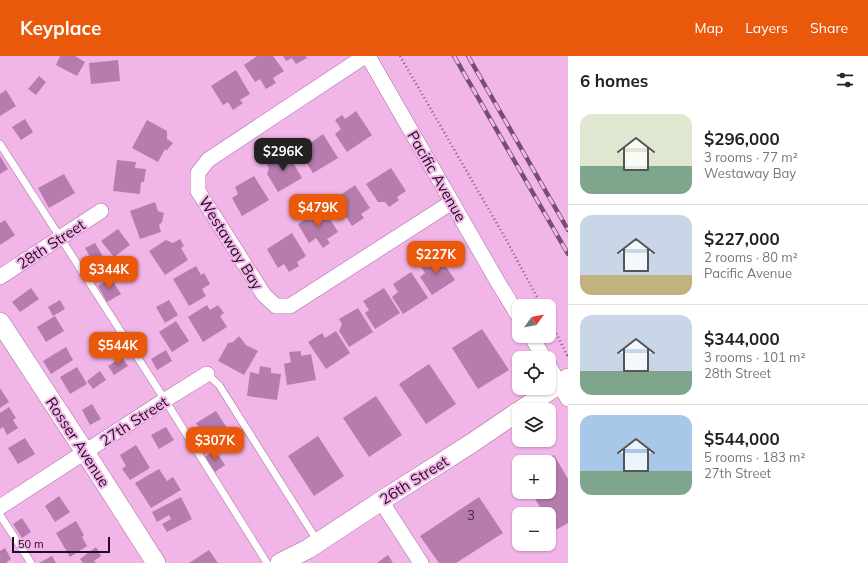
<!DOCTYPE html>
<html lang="en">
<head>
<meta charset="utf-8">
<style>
	:root { --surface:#fff; --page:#f6f6f6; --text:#222; --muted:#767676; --line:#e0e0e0; --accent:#ea580c }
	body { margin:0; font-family:Mulish,sans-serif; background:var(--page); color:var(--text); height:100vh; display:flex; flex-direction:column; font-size:15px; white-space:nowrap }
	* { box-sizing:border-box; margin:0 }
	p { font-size:13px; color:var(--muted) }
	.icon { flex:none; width:22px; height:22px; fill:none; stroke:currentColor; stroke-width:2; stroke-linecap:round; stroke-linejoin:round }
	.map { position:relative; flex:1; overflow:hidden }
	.drawer { display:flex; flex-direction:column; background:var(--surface); width:300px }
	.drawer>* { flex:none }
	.needle { width:26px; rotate:57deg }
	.fabs { position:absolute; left:512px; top:243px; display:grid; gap:8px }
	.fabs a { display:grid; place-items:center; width:44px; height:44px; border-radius:8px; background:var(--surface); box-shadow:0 1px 3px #0004; font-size:20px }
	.scale { position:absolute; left:12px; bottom:10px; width:98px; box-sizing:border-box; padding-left:4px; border:2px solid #210c1f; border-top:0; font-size:11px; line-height:14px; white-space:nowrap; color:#210c1f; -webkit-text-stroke:3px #f2b5e8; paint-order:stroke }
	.price { position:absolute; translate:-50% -34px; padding:0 9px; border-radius:8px; background:var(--accent); color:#fff; font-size:13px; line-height:26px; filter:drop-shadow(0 1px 2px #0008) }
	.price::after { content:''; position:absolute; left:50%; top:24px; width:12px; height:9px; margin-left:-6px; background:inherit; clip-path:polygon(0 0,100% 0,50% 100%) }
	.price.current { background:#222; color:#fff }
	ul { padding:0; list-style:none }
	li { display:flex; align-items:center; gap:12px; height:100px; padding:0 12px }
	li+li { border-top:1px solid var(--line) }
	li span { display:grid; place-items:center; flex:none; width:112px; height:80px; border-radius:12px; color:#555 }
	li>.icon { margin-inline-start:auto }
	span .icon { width:48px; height:48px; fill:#fffc; stroke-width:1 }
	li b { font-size:17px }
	h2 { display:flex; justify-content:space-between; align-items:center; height:48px; padding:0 12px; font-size:17px }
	header { display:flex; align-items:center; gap:24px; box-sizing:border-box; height:56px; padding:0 20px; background:var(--accent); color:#fff }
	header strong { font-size:19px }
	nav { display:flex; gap:22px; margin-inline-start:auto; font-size:14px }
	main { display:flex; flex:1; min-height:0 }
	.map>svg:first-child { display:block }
</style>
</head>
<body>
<header>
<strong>Keyplace</strong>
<nav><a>Map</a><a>Layers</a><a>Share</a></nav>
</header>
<main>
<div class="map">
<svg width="568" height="507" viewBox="0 0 568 507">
	<rect width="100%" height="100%" fill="#f2b5e8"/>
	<!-- building -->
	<path fill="#b57cad" d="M60,0H75L85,6L77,20L56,9Z
		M257,0H273L284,15L273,22L276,27L266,33L260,23L255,26L244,9Z
		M283,0H306L307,2L296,8L292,2L286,5Z
		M118,4L120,25L91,28L89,7Z
		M236,14L250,38L240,44L243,47L233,54L228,46L223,49L211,30Z
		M39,20L46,26L36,39L28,33Z
		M6,34L16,50L0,60V38Z
		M356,55L372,79L347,96L335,78L341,73L335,64L342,59L345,63Z
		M25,63L33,76L21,84L12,71Z
		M147,64L167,75V83L173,87L166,95L165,93L158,106L132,92Z
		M323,78L338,102L313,117L302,100L303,94L299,88L309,82L312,86Z
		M286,95L302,122L278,136L267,118L269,112L266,107Z
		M0,100L8,113L0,118Z
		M117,104L136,106L135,112L146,113L144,126H141L140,138L113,135Z
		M391,112L406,135L397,141L399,144L389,151L385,146H378L366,128Z
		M64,118L75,137L49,152L38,132Z
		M254,120L269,144L242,160L232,142L238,138L235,131Z
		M355,129L370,152L361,158L364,162L352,170L346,161L341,164L330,146Z
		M155,146L158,155L164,157L162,166L159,169L161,176L140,183L130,155Z
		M323,152L338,176L327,183L330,187L323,192L316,182L309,187L298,168Z
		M5,164L15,179L0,189V167Z
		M118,173L130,189L114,201L101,185Z
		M292,177L306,200L297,206L299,210L289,216L284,208L278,212L267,193Z
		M180,183L184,190L181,192L188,204L165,219L149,195L166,184L173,187Z
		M95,187L109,211L99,217L85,192Z
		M438,199L455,224L432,239L420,221L425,217L421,211Z
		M196,210L201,219L204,217L210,228L202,233L206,240L189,250L173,223Z
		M411,216L428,242L403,258L392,241L398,236L393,228Z
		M111,222L121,238L107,246L98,230Z
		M31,232L39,243L20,256L12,246Z
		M384,232L400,257L375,273L365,257L369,254L363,245Z
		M60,244L65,253L53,260L48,251Z
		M169,244L178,259L165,267L156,251Z
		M207,249L210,254L218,249L224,257L220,260L227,271L203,286L188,261Z
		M358,252L373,276L349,291L339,275L342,268L339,263Z
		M55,260L64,275L46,286L37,271Z
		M176,265L189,285L172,296L159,276Z
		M482,273L509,314L478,333L452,292Z
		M336,275L350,297L326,313L308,286L322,277L325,282Z
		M239,280L246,289L258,295L244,319L218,305L228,287L233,286Z
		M66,291L73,304L51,318L43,305Z
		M166,294L172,305L157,314L151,303Z
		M301,295V300L311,298L316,324L287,329L284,308L291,306L289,296Z
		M122,301L128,310L114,319L108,310Z
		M429,308L456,348L426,368L399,328Z
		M260,310L271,312V317L281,318L277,344L247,340L250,316L259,318Z
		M77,311L87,328L70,338L60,321Z
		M100,315L106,324L93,333L87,325Z
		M0,332L9,346L0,352Z
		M376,340L402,379L369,401L343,362Z
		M92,348L101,363L90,369L82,354Z
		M9,351L16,362L13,364L18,372L7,379L3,371L0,373V357Z
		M216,355L227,372L220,377L217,373L204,380L196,367Z
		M166,371L174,384L159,393L151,379Z
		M318,380L344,420L314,440L288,400Z
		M25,382L35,398L18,408L8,392Z
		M136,389L150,412L130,424L122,413L126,410L120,399Z
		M215,394L225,409L215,416L205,401Z
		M554,399L568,423V467L554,475L549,467V458H544L531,436H549V406H540Z
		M159,413L167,425L173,421L181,434L151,452L135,427Z
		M59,440L70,456L55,466L45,450Z
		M181,441L192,463L167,476L162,468L171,463L169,459L157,466L152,456Z
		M479,441L503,477L456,507H439L420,480Z
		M22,462L31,476L22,482L13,468Z
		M76,465L84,479L82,481L87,490L70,501L56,477Z
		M96,491L101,500L94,505L96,507H83L80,503Z
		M5,492L11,503L7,506V507H0V495Z
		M209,494L218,507H189Z
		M388,499L393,507H377Z
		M52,500L56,507H39Z"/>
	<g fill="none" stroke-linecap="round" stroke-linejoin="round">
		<!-- service casing -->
		<g stroke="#a66e9e" stroke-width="8">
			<path id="service" d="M0,88L165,344L267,507
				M207,318L219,329L318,486
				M0,459L31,507"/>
		</g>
		<!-- minor casing -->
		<g stroke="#a66e9e" stroke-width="16">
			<path id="minor" d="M365,0L208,104L198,117V135L264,239L276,250H290L452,146
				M368,0L496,223L519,261
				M0,221L101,155
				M531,280L544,302
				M549,310L568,343
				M381,445L421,507
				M0,451L165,344L207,318"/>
		</g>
		<!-- tertiary casing -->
		<g stroke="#a66e9e" stroke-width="20">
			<path id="tertiary" d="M0,266L85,396L156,507
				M521,354L568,322
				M280,507L308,493L381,445L472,387L519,355"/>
		</g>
		<!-- path -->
		<path stroke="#80597a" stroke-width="2.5" stroke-dasharray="1 3" stroke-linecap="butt" d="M400,0L503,178L542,250
			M549,263L567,299L568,298"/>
		<!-- service -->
		<use href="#service" stroke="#fff" stroke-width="7"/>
		<!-- minor -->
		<use href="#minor" stroke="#fff" stroke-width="15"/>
		<!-- tertiary -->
		<use href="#tertiary" stroke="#fff" stroke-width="19"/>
		<!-- rail casing -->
		<g stroke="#744f6f" stroke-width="4.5">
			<path id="rail" d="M454,0L568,198
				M468,0L568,174"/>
		</g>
		<!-- rail -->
		<use href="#rail" stroke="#f2b5e8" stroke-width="3" stroke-dasharray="9" stroke-linecap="butt"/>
	</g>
	<g text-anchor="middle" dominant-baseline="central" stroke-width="4" stroke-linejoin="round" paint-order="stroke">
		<!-- number labels -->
		<g font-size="13" fill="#462842">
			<text x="471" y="459">3</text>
		</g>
		<!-- street labels -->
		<g font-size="15" fill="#210c1f" stroke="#f2b5e8">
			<text transform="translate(437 120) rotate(60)">Pacific Avenue</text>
			<text transform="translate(231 187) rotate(58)">Westaway Bay</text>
			<text transform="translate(51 188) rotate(-33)">28th Street</text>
			<text transform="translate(134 365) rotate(-33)">27th Street</text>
			<text transform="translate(78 386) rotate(57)">Rosser Avenue</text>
			<text transform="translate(414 424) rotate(-32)">26th Street</text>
		</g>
	</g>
</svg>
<div class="fabs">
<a><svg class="needle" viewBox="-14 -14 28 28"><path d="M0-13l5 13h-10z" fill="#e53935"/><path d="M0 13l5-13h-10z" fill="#767676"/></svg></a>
<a><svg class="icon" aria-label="locate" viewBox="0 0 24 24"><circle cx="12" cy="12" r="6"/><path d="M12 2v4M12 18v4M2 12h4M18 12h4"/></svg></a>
<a><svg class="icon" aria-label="layers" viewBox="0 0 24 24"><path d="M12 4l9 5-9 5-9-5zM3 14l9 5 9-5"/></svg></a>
<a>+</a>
<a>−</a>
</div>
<div class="scale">50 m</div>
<b class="price current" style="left:283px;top:116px">$296K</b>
<b class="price" style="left:318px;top:172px">$479K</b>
<b class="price" style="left:436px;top:219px">$227K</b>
<b class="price" style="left:109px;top:234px">$344K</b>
<b class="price" style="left:118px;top:310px">$544K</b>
<b class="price" style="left:215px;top:405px">$307K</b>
</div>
<section class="drawer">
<h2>6 homes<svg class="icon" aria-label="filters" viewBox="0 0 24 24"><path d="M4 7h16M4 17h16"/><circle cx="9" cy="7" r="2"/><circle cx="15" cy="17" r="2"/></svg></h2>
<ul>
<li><span style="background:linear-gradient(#dfe7d0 65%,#7fa58c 0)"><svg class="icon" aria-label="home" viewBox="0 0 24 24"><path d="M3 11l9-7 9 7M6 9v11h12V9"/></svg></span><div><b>$296,000</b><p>3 rooms · 77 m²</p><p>Westaway Bay</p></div></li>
<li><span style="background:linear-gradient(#c9d6e8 75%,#c2b280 0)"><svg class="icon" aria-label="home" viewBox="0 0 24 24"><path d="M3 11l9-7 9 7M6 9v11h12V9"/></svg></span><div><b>$227,000</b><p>2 rooms · 80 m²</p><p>Pacific Avenue</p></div></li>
<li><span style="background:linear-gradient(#c9d6e8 70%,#7fa58c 0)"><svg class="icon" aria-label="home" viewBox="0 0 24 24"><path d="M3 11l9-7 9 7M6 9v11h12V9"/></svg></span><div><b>$344,000</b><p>3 rooms · 101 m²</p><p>28th Street</p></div></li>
<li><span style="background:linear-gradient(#a9c7e8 70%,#7fa58c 0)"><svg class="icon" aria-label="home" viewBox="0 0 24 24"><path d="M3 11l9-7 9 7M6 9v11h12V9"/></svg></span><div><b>$544,000</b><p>5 rooms · 183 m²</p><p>27th Street</p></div></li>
</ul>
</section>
</main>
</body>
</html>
